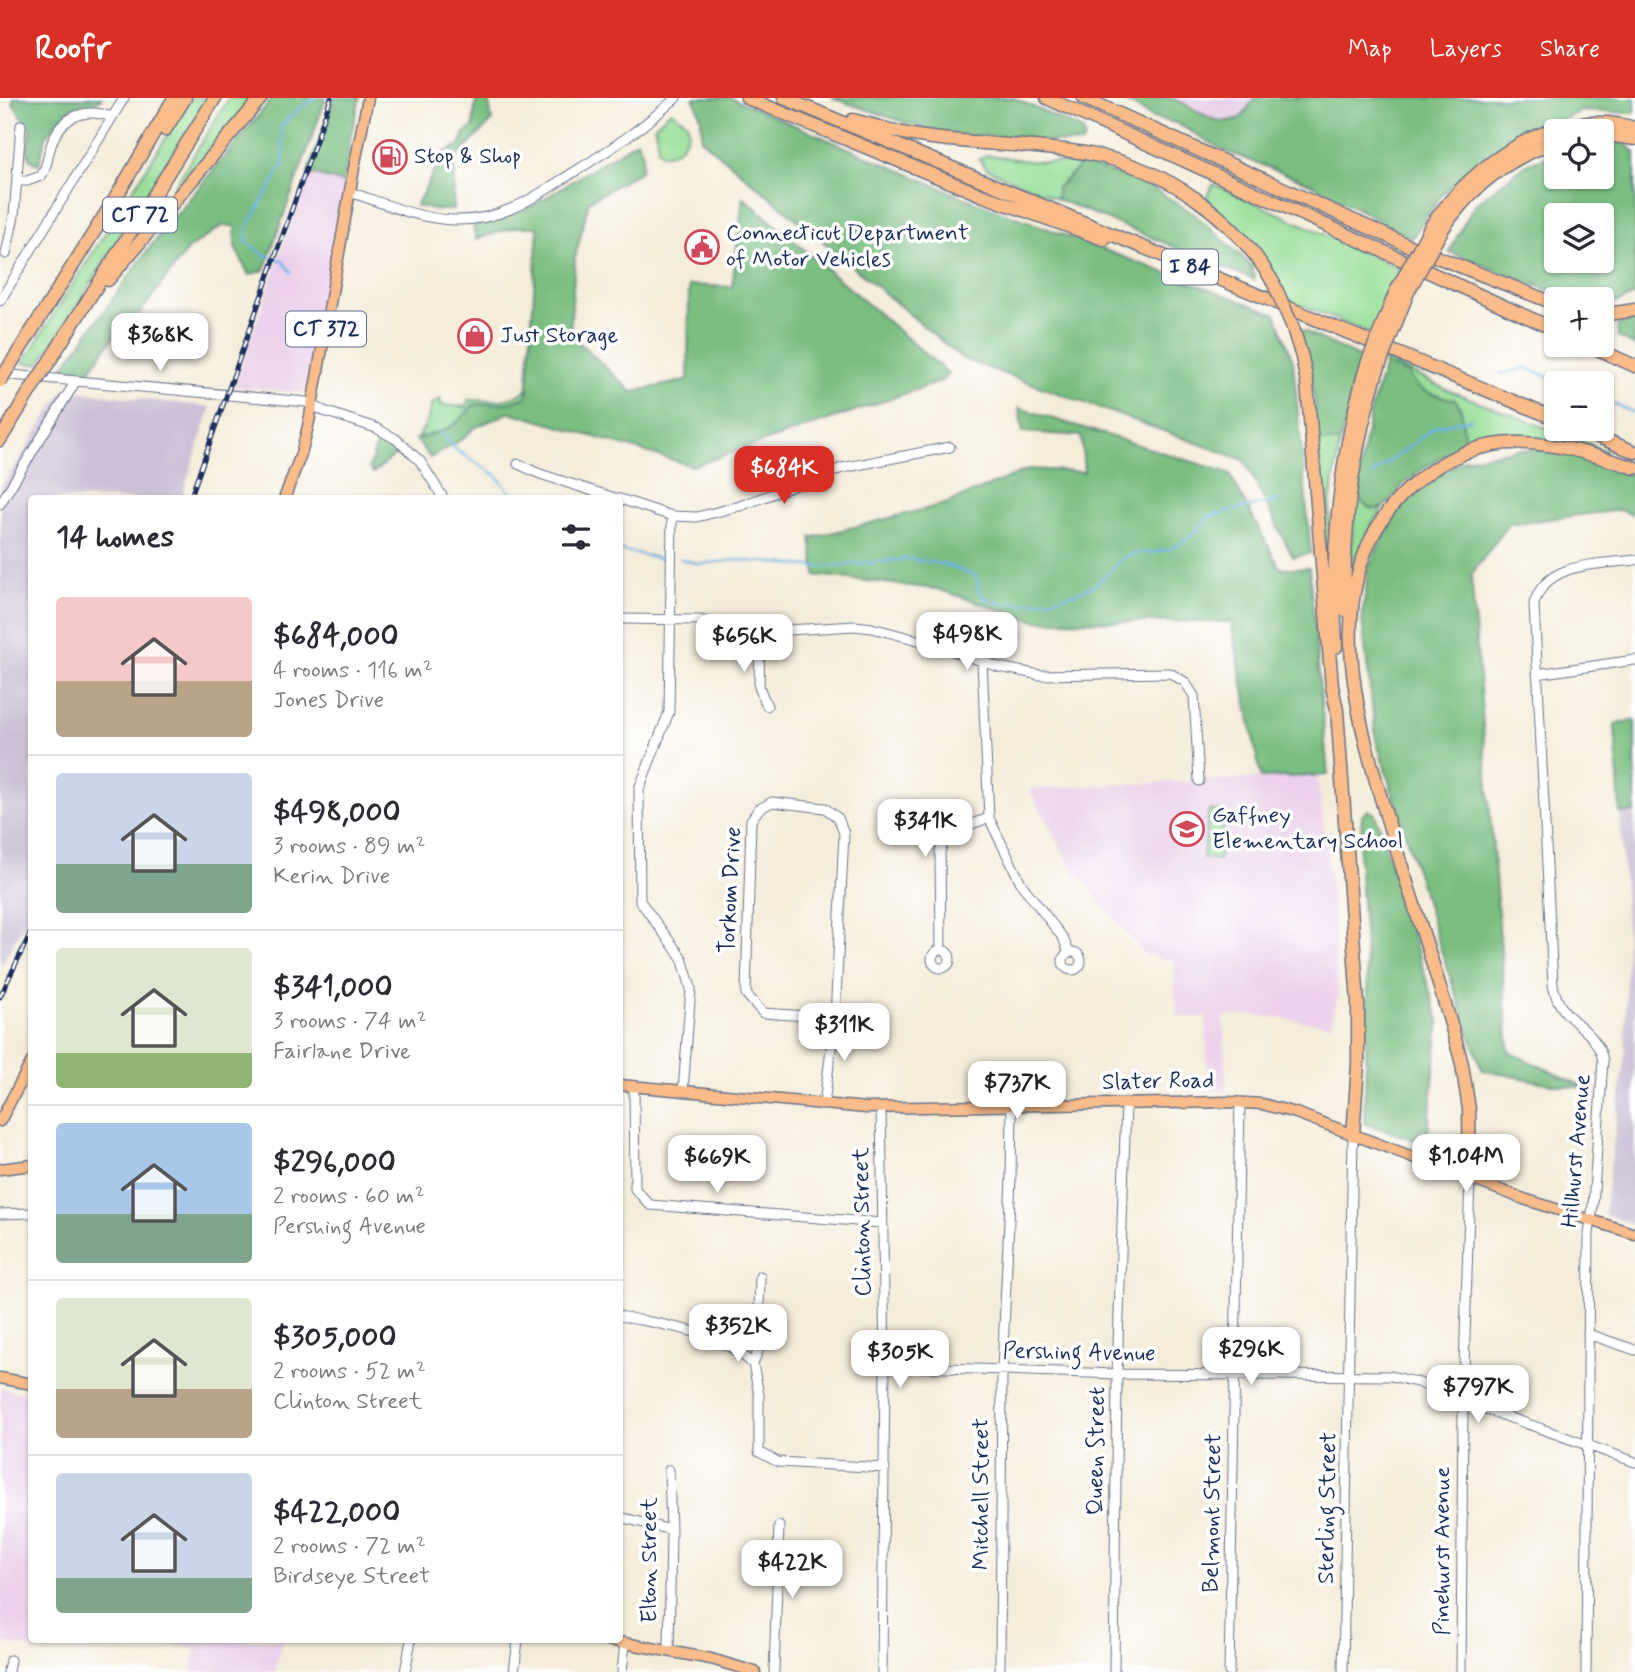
<!DOCTYPE html>
<html lang="en">
<head>
<meta charset="utf-8">
<style>
	:root { --surface:#fff; --page:#f7f7f7; --text:#2b2b33; --muted:#7c7c81; --line:#e1e1e2; --accent:#d93025 }
	body { margin:0; font-family:Mynerve,sans-serif; background:var(--page); color:var(--text); height:100vh; display:flex; flex-direction:column; font-size:26px; white-space:nowrap }
	* { box-sizing:border-box; margin:0 }
	p { font-size:23px; color:var(--muted) }
	.icon { flex:none; width:38px; height:38px; fill:none; stroke:currentColor; stroke-width:2; stroke-linecap:round; stroke-linejoin:round }
	.map { position:relative; flex:1; overflow:hidden }
	.side { position:absolute; left:28px; top:397px; width:595px; height:1148px; display:flex; flex-direction:column; background:var(--surface); border-radius:7px; box-shadow:0 2px 5px #0004 }
	.side>* { flex:none }
	.tools { position:absolute; left:1544px; top:21px; display:grid; gap:14px }
	.tools a { display:grid; place-items:center; width:70px; height:70px; border-radius:7px; background:var(--surface); box-shadow:0 2px 5px #0004; font-size:35px }
	.price { position:absolute; translate:-50% -60px; padding:0 16px; border-radius:14px; background:#fff; color:#222; font-size:23px; line-height:46px; filter:drop-shadow(0 2px 4px #0008) }
	.price::after { content:''; position:absolute; left:50%; top:42px; width:21px; height:16px; margin-left:-10px; background:inherit; clip-path:polygon(0 0,100% 0,50% 100%) }
	.price.selected { background:var(--accent); color:#fff }
	ul { padding:0; list-style:none }
	li { display:flex; align-items:center; gap:21px; height:175px; padding:0 28px }
	li+li { border-top:2px solid var(--line) }
	li span { display:grid; place-items:center; flex:none; width:196px; height:140px; border-radius:7px; color:#555 }
	li>.icon { margin-inline-start:auto }
	span .icon { width:84px; height:84px; fill:#fffc; stroke-width:1 }
	li b { font-size:30px }
	h2 { display:flex; justify-content:space-between; align-items:center; height:84px; padding:0 28px; font-size:30px }
	header { display:flex; align-items:center; gap:42px; box-sizing:border-box; height:98px; padding:0 35px; background:var(--accent); color:#fff }
	header strong { font-size:33px }
	nav { display:flex; gap:38px; margin-inline-start:auto; font-size:24px }
	.map>svg:first-child { display:block }
</style>
</head>
<body>
<header>
<strong>Roofr</strong>
<nav><a>Map</a><a>Layers</a><a>Share</a></nav>
</header>
<div class="map">
<svg width="1635" height="1574" viewBox="0 0 1635 1574">
	<rect width="100%" height="100%" fill="#fff"/>
	<filter id="ink" filterUnits="userSpaceOnUse"><feTurbulence type="fractalNoise" baseFrequency=".0143" numOctaves="2"/><feDisplacementMap in="SourceGraphic" scale="14" xChannelSelector="R" yChannelSelector="G"/><feConvolveMatrix kernelMatrix="1 2 1 2 8 2 1 2 1" color-interpolation-filters="sRGB"/></filter>
	<filter id="wash" filterUnits="userSpaceOnUse"><feTurbulence type="fractalNoise" baseFrequency=".00686" numOctaves="4" result="noise"/><feDisplacementMap in="SourceGraphic" scale="28" xChannelSelector="R" yChannelSelector="G"/><feGaussianBlur stdDeviation="1.57" result="paint"/><feColorMatrix in="noise" values="0 0 0 0 0 0 0 0 0 0 0 0 0 0 0 0 0 1.4 0 .05"/><feComposite in="paint" operator="in"/></filter>
	<g filter="url(#wash)">
		<rect width="100%" height="100%" fill="#f5edd9"/>
		<!-- built -->
		<path fill="#ebd1eb" d="M1171,0H1253L1242,19L1232,22L1209,20Z
			M308,75L344,85L308,289L303,294L234,289Z
			M1269,547L1313,645L1331,787L1338,898L1331,927L1253,917L1224,918L1226,992L1208,993L1206,919H1177L1174,863L1144,856L1072,770L1029,691L1260,680Z
			M0,1290L31,1296L32,1542H49L46,1553L0,1544Z
			M154,1542H282L275,1574H191L196,1551Z"/>
		<!-- industrial -->
		<path fill="#cbbfd5" d="M64,292L211,309L181,401H32L31,814L0,869V391Z
			M1635,714V1126L1604,1117L1625,956L1627,842L1620,715Z"/>
		<!-- green -->
		<path fill="#97de98" stroke="#59867b" stroke-width="2" d="M191,0H209L39,266L23,265Z
			M229,0H255L187,82L175,92V87Z
			M671,13L687,24L689,34C684,46 676,57 662,56L658,51L655,27Z
			M987,57L1028,63L1082,66L1057,90V101L987,71L979,61Z
			M1213,86L1401,171L1372,236L1286,201L1205,102Z
			M1386,262L1445,291L1606,353L1605,355C1552,339 1519,333 1465,348L1461,311L1456,302L1424,294L1385,266Z
			M527,291V299L509,305L473,307C457,330 443,333 418,341L427,323L432,306L441,301V307L467,309L468,302C489,302 511,306 527,291Z
			M1318,344H1340L1330,406L1329,470L1326,471Z
			M1355,394L1375,411L1384,409L1373,424L1354,470L1350,469Z
			M1209,712L1224,714L1219,762L1203,760Z"/>
		<!-- forest -->
		<path fill="#79bd80" stroke="#4a766f" stroke-width="2" fill-rule="evenodd" d="M13,0H102L93,6H81L67,13L46,38L39,66L30,62L27,52L31,32L13,6Z
			M273,0H326L264,172L249,177L235,149V128H222L188,151L140,215L123,226L90,272L62,271L153,145Z
			M334,0H360L351,36L344,85L308,75Z
			M476,0H488L492,23L455,61L453,112H439L416,108L444,55L460,47L465,34L473,29Z
			M693,0H731L965,100L1276,216L1293,263L1311,455L1293,459L1244,362L963,261L701,41C703,26 701,13 693,0Z
			M832,0H1014L1083,32L1085,40L1082,46L964,37L925,31Z
			M1112,0C1130,0 1151,0 1169,0C1194,4 1211,34 1242,19L1254,0H1635V15L1581,13L1508,45L1480,62L1442,96L1412,140L1307,84L1225,53L1176,25L1153,20L1133,7Z
			M637,43L643,56L641,73L589,103L575,160L570,236L632,294L688,282L689,187L732,189L743,99L949,276L939,284L693,368L510,314L474,330L464,340L430,360L416,341C442,334 456,331 473,307L509,305L527,299L538,129H516L476,141L473,128L532,108Z
			M1624,45L1635,54V197L1607,209L1601,207V201L1569,200L1449,154L1474,107L1528,65L1556,56V79H1601V47ZM1556,117H1601V163H1556Z
			M1082,66L1143,84L1193,115L1251,167L1255,182L1057,101V90Z
			M1635,222V248L1618,239L1617,227Z
			M1298,230L1363,261L1340,344H1318L1313,289Z
			M1385,266L1409,276C1417,296 1436,297 1456,302L1461,311L1465,348C1444,356 1420,371 1404,386C1396,394 1388,411 1376,411C1365,411 1360,402 1355,395L1371,312Z
			M1019,310L1229,375L1280,470H1309L1328,677L1261,680L1231,524L1035,523L937,491L816,477L811,440L945,406L1029,371L1084,374L1081,338L1023,334Z
			M378,343L399,354L373,375L369,370Z
			M1520,351L1567,354L1635,378V418L1620,412L1509,426L1471,477L1509,954L1587,990L1556,987L1482,972L1439,846L1376,641L1362,523L1368,470L1389,426L1420,386L1465,361Z
			M1635,622V714L1620,715L1615,626Z
			M1368,712L1375,716L1439,923L1427,1046L1364,1025L1368,894L1359,758L1362,718Z"/>
		<g fill="none" stroke-linecap="round" stroke-linejoin="round">
			<!-- stream -->
			<path stroke="#6eb2e4" stroke-width="2.5" d="M291,174L282,162L266,158L246,144L247,130L284,65L281,29L292,17L314,0
				M1500,276L1527,270L1563,285
				M1601,301L1635,315
				M441,334L456,352L496,377L516,401
				M1371,378L1436,328L1471,321
				M620,452L662,461
				M681,461L699,466L738,462L823,469L910,461L943,466L976,478C978,484 977,493 982,498C1001,514 1072,500 1092,488C1106,480 1116,463 1130,457C1137,454 1149,455 1157,454C1179,450 1197,436 1209,418L1280,402"/>
		</g>
	</g>
	<g filter="url(#ink)">
		<g fill="none" stroke-linecap="round" stroke-linejoin="round">
			<!-- minor casing -->
			<g stroke="#677289" stroke-width="11">
				<path id="minor" d="M17,83H27L41,78C47,70 47,61 50,51C58,20 83,8 112,19
					M350,94C383,105 418,121 453,122C501,124 533,100 571,76C608,53 643,30 676,0
					M6,156L14,118L21,27
					M0,203L124,0
					M1,276L306,304L324,313L376,330L396,341L420,363L444,401
					M518,366L540,376L618,401
					M620,401L672,418L697,419L740,408L842,370L950,349
					M0,406L76,283
					M672,418L669,614L639,691L640,803L682,860L691,890L683,993
					M620,521L698,522L772,533L855,528L872,530L933,546L999,569L1040,577L1170,575L1185,584L1194,598L1199,683
					M760,532L759,589L767,608
					M982,563L989,720L1022,787L1063,840L1069,855
					M1537,576L1635,562
					M772,704L825,710L838,720L844,735L835,920L763,915L746,896L751,722L759,711Z
					M932 861a9 9 0 1 1 18 0a9 9 0 1 1-18 0Z
					M941,852L940,753L948,734L989,720
					M1063 863a9 9 0 1 1 18 0a9 9 0 1 1-18 0Z
					M634,988L635,1091L650,1107L882,1125
					M824,1006L835,920
					M881,1010L885,1268L882,1574
					M0,1116L32,1115
					M760,1178L758,1253L753,1266L759,1297V1354L778,1364L885,1370
					M620,1218C666,1228 718,1232 753,1266
					M1588,1236L1635,1252
					M885,1268L1117,1276L1391,1278L1420,1285L1463,1303L1635,1364
					M620,1419L671,1432
					M669,1553L671,1432L669,1372
					M8,1574L10,1562
					M405,1574L411,1542
					M514,1574L518,1542
					M622,1574L625,1545
					M774,1574L779,1428
					M1000,1574L1002,1273L1011,1080L1012,1008
					M1114,1574L1117,1276L1126,1006
					M1229,1574L1240,1004
					M1343,1574L1353,1037
					M1461,1574L1463,1303L1470,1080
					M1586,1574L1589,1136L1593,1107L1603,962C1594,925 1560,927 1553,887L1534,506C1546,463 1598,467 1635,462"/>
			</g>
			<!-- major casing -->
			<g stroke="#677289" stroke-width="13">
				<path id="major" d="M284,401L301,356L309,324L354,70L368,0
					M620,987L866,1010L1229,1004L1262,1006L1296,1015L1524,1101L1635,1136
					M0,1023L32,963
					M0,1071L32,1067
					M0,1280L32,1286
					M608,1542L711,1561L755,1574"/>
			</g>
			<!-- highway casing -->
			<g stroke="#677289" stroke-width="15">
				<path id="highway" d="M747,0L984,98L1104,141
					M784,0L1556,321
					M1047,0L1556,232
					M1084,0L1414,150L1556,206
					M853,22C877,28 901,36 925,39C980,47 1036,46 1090,56C1166,70 1234,118 1273,184
					M165,32L185,0
					M1601,36L1635,41
					M1431,128C1473,65 1555,7 1635,30
					M1442,132C1470,90 1507,60 1556,44
					M108,182L261,0
					M1601,217L1635,212
					M1292,227L1302,259L1307,285L1332,588L1337,612L1358,905V966L1353,1037
					M1588,247L1635,268
					M12,264L118,96L174,0
					M47,267L215,0
					M1579,331L1635,354
					M0,342L30,293
					M1345,512C1342,430 1353,349 1378,271
					M1336,549C1330,452 1339,360 1367,266
					M1470,1080L1469,1011L1462,966C1443,894 1419,824 1397,753C1362,638 1305,478 1415,385C1487,324 1555,344 1635,370"/>
			</g>
			<!-- minor -->
			<use href="#minor" stroke="#fff" stroke-width="9"/>
			<!-- major -->
			<use href="#major" stroke="#f9bc8a" stroke-width="10"/>
			<!-- highway -->
			<use href="#highway" stroke="#f9bc8a" stroke-width="12"/>
			<!-- rail casing -->
			<g stroke="#1b2f5e" stroke-width="5">
				<path id="rail" d="M190,401L331,0
					M0,899L32,832"/>
			</g>
			<!-- rail -->
			<use href="#rail" stroke="#fff" stroke-width="2.5" stroke-dasharray="8" stroke-linecap="butt"/>
			<!-- highway-bridge casing -->
			<g stroke="#677289" stroke-width="15" stroke-linecap="butt">
				<path id="highway-bridge" d="M1273,184L1292,227
					M1367,266L1396,193L1431,128
					M1378,271L1408,194L1442,132
					M0,283L12,264
					M30,293L47,267"/>
			</g>
			<!-- highway-bridge -->
			<use href="#highway-bridge" stroke="#f9bc8a" stroke-width="12"/>
		</g>
	</g>
	<!-- icons -->
	<defs>
		<g id="fuel-ring" transform="scale(1.75)"><circle r="9.5" fill="#fff" stroke="#d1495b" stroke-width="1.5"/><path d="M-5.5-6h7V0h2V4h1.3V-2.5L3-4.5l.8-.8L6-3V5H2.5V1h-1V6h-7ZM-4.2-4.7v3.2H.2V-4.7Z" fill="#d1495b"/></g>
		<g id="civic-ring" transform="scale(1.75)"><circle r="9.5" fill="#fff" stroke="#d1495b" stroke-width="1.5"/><path d="M-.6-6.5H3V-4.5H.6V-3L4-1V1h2V6H-6V1h2V-1L-.6-3ZM-1.2 2.5V6h2.4V2.5Z" fill="#d1495b"/></g>
		<g id="shop-ring" transform="scale(1.75)"><circle r="9.5" fill="#fff" stroke="#d1495b" stroke-width="1.5"/><path d="M-5-2.5h2.3a2.7 3.5 0 0 1 5.4 0H5L5.5 6h-11ZM-1.5-2.5h3a1.5 2.3 0 0 0-3 0Z" fill="#d1495b"/></g>
		<g id="school-ring" transform="scale(1.75)"><circle r="9.5" fill="#fff" stroke="#d1495b" stroke-width="1.5"/><path d="M0-5L7-2L0 1L-7-2ZM-4 1L0 2.5L4 1V4Q0 6-4 4Z" fill="#d1495b"/></g>
	</defs>
	<g fill-rule="evenodd">
		<use href="#fuel-ring" x="390" y="59"/>
		<use href="#civic-ring" x="702" y="149"/>
		<use href="#shop-ring" x="475" y="238"/>
		<use href="#school-ring" x="1187" y="731"/>
	</g>
	<g text-anchor="middle" dominant-baseline="central" stroke-width="7" stroke-linejoin="round" paint-order="stroke">
		<!-- shield labels -->
		<g fill="#fff" stroke="#5f6d8e" stroke-width="2">
			<rect x="103" y="99.5" width="74" height="35" rx="5"/>
			<rect x="1162" y="151.5" width="56" height="35" rx="5"/>
			<rect x="286" y="213.5" width="80" height="35" rx="5"/>
		</g>
		<g font-size="21" font-weight="bold" fill="#1b2f5e">
			<text x="140" y="117">CT 72</text>
			<text x="1190" y="169">I 84</text>
			<text x="326" y="231">CT 372</text>
		</g>
		<!-- poi labels -->
		<g font-size="23" fill="#1b2f5e" stroke="#fff" text-anchor="start">
			<text x="414" y="59">Stop &amp; Shop</text>
			<text x="726" y="136">Connecticut Department<tspan x="726" dy="26">of Motor Vehicles</tspan></text>
			<text x="500" y="238">Just Storage</text>
			<text x="1212" y="718">Gaffney<tspan x="1212" dy="26">Elementary School</tspan></text>
		</g>
		<!-- street labels -->
		<g font-size="23" fill="#1b2f5e" stroke="#fff">
			<text transform="translate(731 792) rotate(-87)">Torkom Drive</text>
			<text transform="translate(1158 984) rotate(-1)">Slater Road</text>
			<text transform="translate(1577 1053) rotate(-85)">Hillhurst Avenue</text>
			<text transform="translate(863 1124) rotate(-91)">Clinton Street</text>
			<text transform="translate(1079 1255) rotate(1)">Pershing Avenue</text>
			<text transform="translate(1097 1353) rotate(-89)">Queen Street</text>
			<text transform="translate(982 1396) rotate(-90)">Mitchell Street</text>
			<text transform="translate(1328 1410) rotate(-89)">Sterling Street</text>
			<text transform="translate(1213 1415) rotate(-89)">Belmont Street</text>
			<text transform="translate(1443 1453) rotate(-90)">Pinehurst Avenue</text>
			<text transform="translate(650 1462) rotate(-90)">Elton Street</text>
		</g>
	</g>
</svg>
<div class="tools">
<a><svg class="icon" aria-label="locate" viewBox="0 0 24 24"><circle cx="12" cy="12" r="6"/><path d="M12 2v4M12 18v4M2 12h4M18 12h4"/></svg></a>
<a><svg class="icon" aria-label="layers" viewBox="0 0 24 24"><path d="M12 4l9 5-9 5-9-5zM3 14l9 5 9-5"/></svg></a>
<a>+</a>
<a>−</a>
</div>
<b class="price" style="left:160px;top:275px">$368K</b>
<b class="price selected" style="left:784px;top:408px">$684K</b>
<b class="price" style="left:967px;top:574px">$498K</b>
<b class="price" style="left:744px;top:576px">$656K</b>
<b class="price" style="left:925px;top:761px">$341K</b>
<b class="price" style="left:844px;top:965px">$311K</b>
<b class="price" style="left:1017px;top:1023px">$737K</b>
<b class="price" style="left:1466px;top:1096px">$1.04M</b>
<b class="price" style="left:717px;top:1097px">$669K</b>
<b class="price" style="left:738px;top:1266px">$352K</b>
<b class="price" style="left:1251px;top:1289px">$296K</b>
<b class="price" style="left:900px;top:1292px">$305K</b>
<b class="price" style="left:1478px;top:1327px">$797K</b>
<b class="price" style="left:792px;top:1502px">$422K</b>
<section class="side">
<h2>14 homes<svg class="icon" aria-label="filters" viewBox="0 0 24 24"><path d="M4 7h16M4 17h16"/><circle cx="9" cy="7" r="2"/><circle cx="15" cy="17" r="2"/></svg></h2>
<ul>
<li><span style="background:linear-gradient(#f6c9c9 60%,#b9a48a 0)"><svg class="icon" aria-label="home" viewBox="0 0 24 24"><path d="M3 11l9-7 9 7M6 9v11h12V9"/></svg></span><div><b>$684,000</b><p>4 rooms · 116 m²</p><p>Jones Drive</p></div></li>
<li><span style="background:linear-gradient(#c9d6e8 65%,#7fa58c 0)"><svg class="icon" aria-label="home" viewBox="0 0 24 24"><path d="M3 11l9-7 9 7M6 9v11h12V9"/></svg></span><div><b>$498,000</b><p>3 rooms · 89 m²</p><p>Kerin Drive</p></div></li>
<li><span style="background:linear-gradient(#dfe7d0 75%,#8fb573 0)"><svg class="icon" aria-label="home" viewBox="0 0 24 24"><path d="M3 11l9-7 9 7M6 9v11h12V9"/></svg></span><div><b>$341,000</b><p>3 rooms · 74 m²</p><p>Fairlane Drive</p></div></li>
<li><span style="background:linear-gradient(#a9c7e8 65%,#7fa58c 0)"><svg class="icon" aria-label="home" viewBox="0 0 24 24"><path d="M3 11l9-7 9 7M6 9v11h12V9"/></svg></span><div><b>$296,000</b><p>2 rooms · 60 m²</p><p>Pershing Avenue</p></div></li>
<li><span style="background:linear-gradient(#dfe7d0 65%,#b9a48a 0)"><svg class="icon" aria-label="home" viewBox="0 0 24 24"><path d="M3 11l9-7 9 7M6 9v11h12V9"/></svg></span><div><b>$305,000</b><p>2 rooms · 52 m²</p><p>Clinton Street</p></div></li>
<li><span style="background:linear-gradient(#c9d6e8 75%,#7fa58c 0)"><svg class="icon" aria-label="home" viewBox="0 0 24 24"><path d="M3 11l9-7 9 7M6 9v11h12V9"/></svg></span><div><b>$422,000</b><p>2 rooms · 72 m²</p><p>Birdseye Street</p></div></li>
</ul>
</section>
</div>
</body>
</html>
